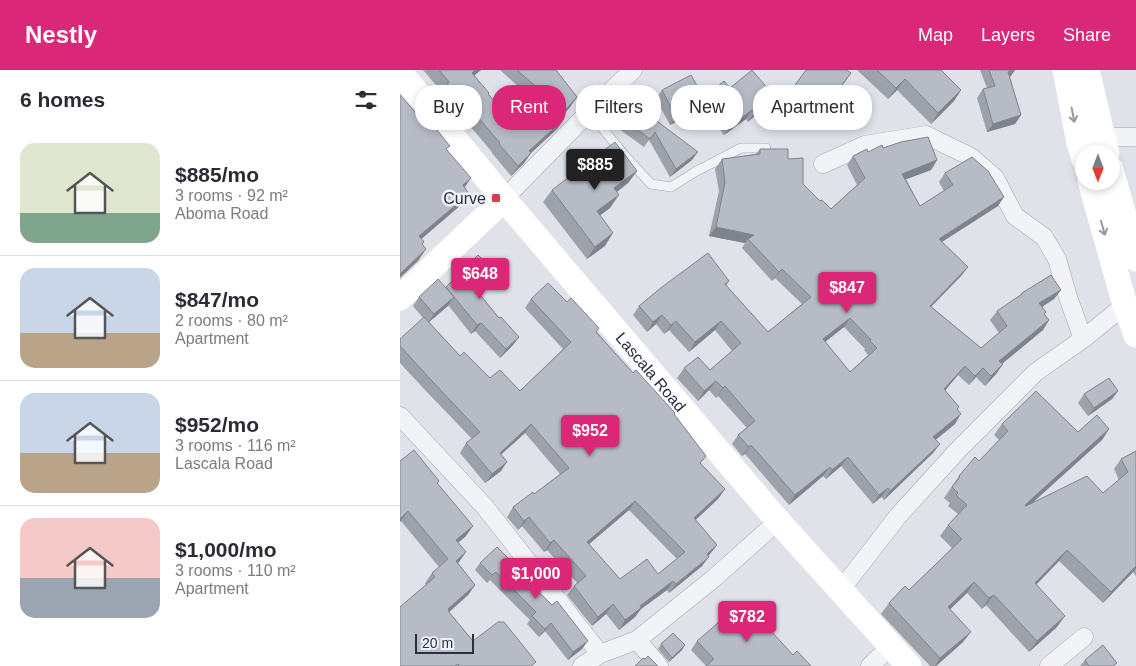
<!DOCTYPE html>
<html lang="en">
<head>
<meta charset="utf-8">
<style>
	:root { --surface:#fff; --page:#f2f2f3; --text:#2b2b33; --muted:#7c7c81; --line:#e1e1e2; --accent:#db2777 }
	body { margin:0; font-family:Helvetica,sans-serif; background:var(--page); color:var(--text); height:100vh; display:flex; flex-direction:column; font-size:19px; white-space:nowrap }
	* { box-sizing:border-box; margin:0 }
	p { font-size:16px; color:var(--muted) }
	.icon { flex:none; width:28px; height:28px; fill:none; stroke:currentColor; stroke-width:2; stroke-linecap:round; stroke-linejoin:round }
	.map { position:relative; flex:1; overflow:hidden }
	.panel { display:flex; flex-direction:column; background:var(--surface); width:400px }
	.panel>* { flex:none }
	.guide { position:absolute; left:15px; top:15px; width:475px; height:45px; display:flex; gap:10px }
	.needle { width:32px; rotate:180deg }
	.fabs { position:absolute; left:675px; top:75px; display:grid; gap:10px }
	.fabs a { display:grid; place-items:center; width:45px; height:45px; border-radius:50%; background:var(--surface); box-shadow:0 2px 8px #0003; font-size:25px }
	.scale { position:absolute; left:15px; bottom:12px; width:59px; box-sizing:border-box; padding-left:5px; border:2px solid #272f40; border-top:0; font-size:14px; line-height:18px; white-space:nowrap; color:#272f40; -webkit-text-stroke:4px #eef1f6; paint-order:stroke }
	.price { position:absolute; translate:-50% -42px; padding:0 11px; border-radius:5px; background:var(--accent); color:#fff; font-size:16px; line-height:32px; filter:drop-shadow(0 1px 2px #0008) }
	.price::after { content:''; position:absolute; left:50%; top:30px; width:15px; height:11px; margin-left:-8px; background:inherit; clip-path:polygon(0 0,100% 0,50% 100%) }
	.price.active { background:#222; color:#fff }
	ul { padding:0; list-style:none }
	li { display:flex; align-items:center; gap:15px; height:125px; padding:0 20px }
	li+li { border-top:1px solid var(--line) }
	li span { display:grid; place-items:center; flex:none; width:140px; height:100px; border-radius:15px; color:#555 }
	li>.icon { margin-inline-start:auto }
	span .icon { width:60px; height:60px; fill:#fffc; stroke-width:1 }
	li b { font-size:21px }
	h2 { display:flex; justify-content:space-between; align-items:center; height:60px; padding:0 20px; font-size:21px }
	.pill { padding:0 18px; border-radius:20px; background:var(--surface); box-shadow:0 2px 8px #0003; font-size:18px; line-height:45px }
	.pill.active { background:var(--accent); color:#fff }
	header { display:flex; align-items:center; gap:30px; box-sizing:border-box; height:70px; padding:0 25px; background:var(--accent); color:#fff }
	header strong { font-size:24px }
	nav { display:flex; gap:28px; margin-inline-start:auto; font-size:18px }
	main { display:flex; flex:1; min-height:0 }
	.map>svg:first-child { display:block }
</style>
</head>
<body>
<header>
<strong>Nestly</strong>
<nav><a>Map</a><a>Layers</a><a>Share</a></nav>
</header>
<main>
<section class="panel">
<h2>6 homes<svg class="icon" aria-label="filters" viewBox="0 0 24 24"><path d="M4 7h16M4 17h16"/><circle cx="9" cy="7" r="2"/><circle cx="15" cy="17" r="2"/></svg></h2>
<ul>
<li><span style="background:linear-gradient(#dfe7d0 70%,#7fa58c 0)"><svg class="icon" aria-label="home" viewBox="0 0 24 24"><path d="M3 11l9-7 9 7M6 9v11h12V9"/></svg></span><div><b>$885/mo</b><p>3 rooms · 92 m²</p><p>Aboma Road</p></div></li>
<li><span style="background:linear-gradient(#c9d6e8 65%,#b9a48a 0)"><svg class="icon" aria-label="home" viewBox="0 0 24 24"><path d="M3 11l9-7 9 7M6 9v11h12V9"/></svg></span><div><b>$847/mo</b><p>2 rooms · 80 m²</p><p>Apartment</p></div></li>
<li><span style="background:linear-gradient(#c9d6e8 60%,#b9a48a 0)"><svg class="icon" aria-label="home" viewBox="0 0 24 24"><path d="M3 11l9-7 9 7M6 9v11h12V9"/></svg></span><div><b>$952/mo</b><p>3 rooms · 116 m²</p><p>Lascala Road</p></div></li>
<li><span style="background:linear-gradient(#f6c9c9 60%,#9aa5b1 0)"><svg class="icon" aria-label="home" viewBox="0 0 24 24"><path d="M3 11l9-7 9 7M6 9v11h12V9"/></svg></span><div><b>$1,000/mo</b><p>3 rooms · 110 m²</p><p>Apartment</p></div></li>
</ul>
</section>
<div class="map">
<svg width="736" height="596" viewBox="0 0 736 596">
	<rect width="100%" height="100%" fill="#dfe2e9"/>
	<g fill="none" stroke-linecap="round" stroke-linejoin="round">
		<!-- lane casing -->
		<g stroke="#a4a9b3" stroke-width="10">
			<path id="lane" d="M189,42L226,87L251,114L271,117L295,102L341,78H366"/>
		</g>
		<!-- street casing -->
		<g stroke="#a4a9b3" stroke-width="19">
			<path id="street" d="M702,67H736
				M423,94L465,75L526,65L571,87L595,108L615,146L644,167L657,189L668,227L683,269
				M104,129L189,42L233,0
				M0,346L85,437L200,584
				M440,521L498,446L558,380L636,302L683,269L725,235
				M237,570L259,596
				M182,596L200,584L237,570L313,509L378,451
				M470,596L491,576
				M649,596L684,567"/>
		</g>
		<!-- lane -->
		<use href="#lane" stroke="#f2f3f7" stroke-width="9"/>
		<!-- street -->
		<use href="#street" stroke="#f2f3f7" stroke-width="18"/>
		<!-- secondary -->
		<g stroke="#fff" stroke-width="25">
			<path d="M665,0L679,73L684,89"/>
			<path d="M687,0L707,84"/>
			<path id="s1" d="M0,2L104,129L378,451L509,596"/>
			<path d="M711,99L736,189"/>
			<path d="M690,111L725,235L736,265"/>
			<path d="M0,228L104,129"/>
		</g>
	</g>
	<!-- wall -->
	<path fill="#9da1aa" fill-rule="evenodd" d="M23,0H81L74,5L88,24L118,57L140,36L100,0H156L177,27L170,37L162,46L164,49L157,59L131,83L124,93L111,106L92,83V82L69,55L68,56L59,46L58,47L40,23L41,21Z
		M457,0H541L561,20L554,31L531,54L497,20L488,29Z
		M580,0H615L610,7L621,45L615,54L587,62L577,28L583,19L587,18Z
		M451,3L418,46L389,23L395,15Z
		M330,18L368,34L348,52L346,49L324,65L302,37L300,40L270,55L256,29L262,20L304,28L306,26Z
		M229,30L292,90L270,107L249,70L244,77L212,54Z
		M483,78L537,90L531,100L506,109L520,136L544,121L539,112L545,103L598,136L542,172L568,197L561,206L531,237L581,278L599,263L590,250L597,241L620,226L622,223L661,220L654,229L642,237L645,245L649,250L643,260L602,294H603L596,304L585,316L576,307L569,315L558,305L545,320L557,340L555,354L535,370L540,374L533,383L484,430L481,427L473,434L441,396L426,409L423,406L389,435L345,384L342,386L332,374L338,365L347,358L318,326L316,328L309,320L298,331L277,308L284,298L310,300L332,281L315,260L289,282L269,260L264,264L256,254L247,262L233,245L239,236L329,211L326,216L368,262L402,234L375,208L372,211L342,178L345,173L309,166L319,121L315,99L322,89L356,84L360,79L388,89L403,114L420,131L431,139L457,115L447,95L453,86ZM444,257L465,279L464,280L468,285L450,302L425,272Z
		M237,101L228,113L217,122L210,138L200,145L205,176L187,189L143,132L152,120Z
		M78,185L90,211L78,222L99,248L119,267L113,275L100,288L75,261L71,264L48,235L29,252L60,286L90,308L120,321L163,279L125,238L131,229L197,262L233,303L274,344L306,386L300,394L325,419L318,429L295,450L317,475L308,486L302,496L269,523L267,520L241,539L235,547L219,560L206,544L192,556L167,525L174,516L177,513L147,480L144,482L122,456L118,460L107,447L113,437L134,424L160,404L125,363L101,384V401L85,413L60,383L66,373L72,369L26,321L0,293V269L23,248L13,236L19,227L46,218ZM229,440L277,489L258,504L220,509L189,474Z
		M718,321L712,329L688,346L678,333L684,324Z
		M602,354L678,362L709,359L702,370L630,434L703,423L719,410L714,399L721,389L736,381V506L733,502L703,533L659,491L636,515L657,557L629,582L586,535L582,539L567,523L550,539L563,572L536,596H530L481,544L489,533L509,520L552,478L540,466L548,455L558,444L548,436L550,433L544,428L559,406L579,391L599,370L594,365Z
		M0,391L39,411L37,414L66,466L58,473L66,482L58,493L75,515L68,525L49,542L73,571L133,596H0L26,515L25,513L32,503L39,497L1,451Z
		M107,491L182,579L168,590L145,561L139,567L127,554L130,550L90,510L87,513L75,500L80,493Z
		M297,571L393,585L411,596H306L291,580Z
		M261,574L282,580L269,592L258,579Z
		M685,590L715,596H680Z"/>
	<!-- shaded-wall -->
	<path fill="#7f838b" d="M75,0H81L65,13L72,3Z
		M612,0H615L610,7L608,2Z
		M451,3L445,12L418,46L424,38Z
		M505,9L497,20L488,29L496,18Z
		M561,20L554,31L531,54L538,43Z
		M374,26L368,34L348,52L354,43Z
		M177,27L170,37L154,55L161,45Z
		M306,31L300,40L270,55L276,47Z
		M352,40L346,49L324,65L330,57Z
		M621,45L615,54L587,62L593,54Z
		M164,49L157,59L122,91L129,81Z
		M298,82L292,90L270,107L276,99Z
		M131,83L124,93L111,106L118,96Z
		M537,90L531,100L496,113L502,104Z
		M237,101L228,113L205,131L214,118Z
		M71,108L63,120V115Z
		M69,124L61,135L11,178L19,166Z
		M219,125L210,138L188,154L197,141Z
		M604,127L598,136L532,178L539,169Z
		M316,157L354,165L348,169L345,173L309,166Z
		M213,163L205,176L187,189L195,177Z
		M26,179L18,191L0,208V204Z
		M568,197L561,206L523,245L530,236Z
		M382,199L375,208L372,211L379,202Z
		M96,202L90,211L71,229L77,221Z
		M661,220L654,229L632,243L639,233Z
		M54,227L48,236L28,253L34,244Z
		M262,245L256,254L247,262L253,252Z
		M450,248L444,257L416,279L423,269Z
		M649,250L643,260L593,301L599,291Z
		M276,251L269,260L264,264L271,255Z
		M321,251L315,260L289,282L295,272Z
		M81,253L75,261L71,264L77,255Z
		M119,267L113,275L100,288L106,279Z
		M603,294L596,304L585,316L591,306Z
		M565,296L558,305L538,329L544,319Z
		M583,298L576,307L569,315L575,306Z
		M316,311L309,320L298,331L304,321Z
		M325,316L318,326L316,328L323,318Z
		M718,321L712,329L688,346L694,338Z
		M561,344L555,354L527,377L533,367Z
		M131,354L125,363L93,392L100,383Z
		M709,359L702,370L618,446L625,435Z
		M540,374L533,383L484,430L490,421Z
		M351,375L345,384L342,386L349,377Z
		M448,387L441,396L426,409L432,400Z
		M107,392L101,401L85,413L92,404Z
		M430,397L423,406L389,435L395,425Z
		M488,418L481,427L473,434L479,425Z
		M325,419L318,429L287,458L294,448Z
		M235,431L229,440L181,481L187,472Z
		M8,441L1,451L0,452V449Z
		M129,447L122,456L118,460L124,451Z
		M73,456L66,466L49,480L56,470Z
		M154,470L147,480L144,482L150,473Z
		M317,475L310,484L300,494L307,484Z
		M667,480L659,491L627,524L635,513Z
		M66,482L59,492L49,501L56,491Z
		M309,487L302,496L269,523L276,514Z
		M736,496V498L733,502L703,533L711,522Z
		M273,511L267,520L241,539L235,547L219,560L225,550L240,536Z
		M574,512L567,523L541,548L548,537Z
		M75,515L68,525L48,543V539Z
		M594,525L586,535L582,539L589,528Z
		M213,534L206,544L192,556L198,547Z
		M665,546L657,557L629,582L637,571Z
		M151,553L145,561L139,567L145,559Z
		M571,562L563,572L536,596H535L540,588Z
		M188,571L182,579L168,590L173,582Z
		M285,575L282,580L269,592L272,588Z"/>
	<!-- building -->
	<path fill="#b6bbc6" stroke="#7f838b" fill-rule="evenodd" d="M39,0H75L72,3L89,23L88,24L118,57L149,28L117,0H156L177,27L161,45L164,49L129,81L131,83L118,96L99,74L100,73L76,45L75,46L66,36L65,37L47,13L49,12Z
		M352,0L374,26L354,43L352,40L330,57L306,26L324,11L330,18Z
		M406,0H447L451,3L424,38L395,15Z
		M477,0H541L561,20L538,43L505,9L496,18Z
		M589,0H612L608,2L621,45L593,54L583,19L595,16Z
		M291,5L306,31L276,47L262,20Z
		M0,25L24,52L28,49L50,76L46,79L71,108L63,115L69,124L19,166L24,172L22,174L26,179L0,204Z
		M229,30L298,82L276,99L255,62L250,69L218,45Z
		M528,67L537,90L502,104L520,136L553,115L545,103L572,87L588,101L604,127L539,169L568,197L530,236L581,278L607,256L597,241L622,224V223L651,205L661,220L639,233L646,242L644,244L649,250L599,291L603,294L591,306L583,298L575,306L565,296L544,319L559,337L557,339L561,344L533,367L540,374L490,421L488,418L479,425L448,387L432,400L430,397L395,425L351,375L349,377L338,365L355,351L325,316L323,318L316,311L304,321L284,298L298,287L310,300L341,273L321,251L295,272L276,251L271,255L262,245L253,252L239,236L262,217L308,183L329,211L325,214L368,262L411,227L382,199L379,202L348,169L354,165L316,157L325,112L322,89L360,84V79H388V89L403,88V114L420,131L422,130L431,139L465,108L453,86L467,79L468,82L482,75L483,78L501,72ZM450,248L471,270L470,271L477,278L450,302L423,269Z
		M215,72L237,101L214,118L219,125L197,141L213,163L195,177L152,120Z
		M78,185L96,202L77,221L99,248L101,247L119,267L106,279L81,253L77,255L46,217Z
		M38,209L54,227L34,244L19,227Z
		M148,213L167,232L171,228L199,258L196,262L233,303L236,300L275,343L274,344L306,386L300,393L325,419L294,448L317,475L307,484L309,487L276,514L273,511L240,536L241,538L225,550L213,534L198,547L174,516L186,506L154,470L150,473L129,447L124,451L113,437L133,422L134,424L169,398L131,354L100,383L107,392L92,404L66,373L80,362L33,312L0,276V269L24,247L60,286L64,282L90,308L100,300L120,321L171,272L131,229ZM235,431L285,482L258,504L247,489L220,509L187,472Z
		M709,308L718,321L694,338L684,324Z
		M636,321L678,362L697,345L709,359L625,435L626,436L687,406L703,423L728,402L721,389L736,381V496L711,522L667,480L635,513L665,546L637,571L594,525L589,528L574,512L548,537L571,562L540,588L489,533L505,516L509,520L562,469L548,455L567,435L556,425L558,423L552,417L560,407L559,406L575,387L579,391L608,361L602,354Z
		M14,380L39,411L37,413L73,456L56,470L66,482L56,491L75,515L48,539L50,540L48,541L73,571L98,552H104L136,592L131,596H59L58,594L55,596H0V537L35,507L32,503L48,489L8,441L0,449V391Z
		M97,477L109,489L107,491L152,535L157,531L188,571L173,582L151,553L145,559L132,546L136,542L96,502L92,505L80,493Z
		M340,534L345,539L348,536L393,585L397,581L411,596H306L314,589L297,571Z
		M273,563L285,575L272,588L261,574Z
		M703,575L717,593L713,596H689L685,590Z
		M248,586L258,596H235L243,588L245,589Z"/>
	<!-- one-way arrows -->
	<defs><path id="oneway-shaft" d="M-6 0H5M1.5-3L5.5 0L1.5 3" fill="none" stroke-width="1.6" stroke-linecap="round" stroke-linejoin="round" transform="scale(1.25)"/></defs>
	<g stroke="#9397a0">
		<use href="#oneway-shaft" transform="translate(673 45) rotate(79)"/>
		<use href="#oneway-shaft" transform="translate(703 158) rotate(74)"/>
	</g>
	<!-- markers -->
	<rect fill="#d23f50" stroke="#eef1f6" stroke-width="2" x="91" y="123" width="10" height="10" rx="2.5"/>
	<g text-anchor="middle" dominant-baseline="central" stroke-width="5" stroke-linejoin="round" paint-order="stroke">
		<!-- poi labels -->
		<g font-size="16" fill="#272f40" stroke="#eef1f6" text-anchor="end">
			<text x="86" y="128">Curve</text>
		</g>
		<!-- street labels -->
		<g font-size="16" fill="#272f40" stroke="#eef1f6">
			<text stroke="none"><textPath href="#s1" startOffset="391">Lascala Road</textPath></text>
		</g>
	</g>
</svg>
<div class="fabs">
<a><svg class="needle" viewBox="-14 -14 28 28"><path d="M0-13l5 13h-10z" fill="#e53935"/><path d="M0 13l5-13h-10z" fill="#7c7c81"/></svg></a>
</div>
<div class="scale">20 m</div>
<b class="price active" style="left:195px;top:121px">$885</b>
<b class="price" style="left:80px;top:230px">$648</b>
<b class="price" style="left:447px;top:244px">$847</b>
<b class="price" style="left:190px;top:387px">$952</b>
<b class="price" style="left:136px;top:530px">$1,000</b>
<b class="price" style="left:347px;top:573px">$782</b>
<div class="guide">
<a class="pill">Buy</a>
<a class="pill active">Rent</a>
<a class="pill">Filters</a>
<a class="pill">New</a>
<a class="pill">Apartment</a>
</div>
</div>
</main>
</body>
</html>
